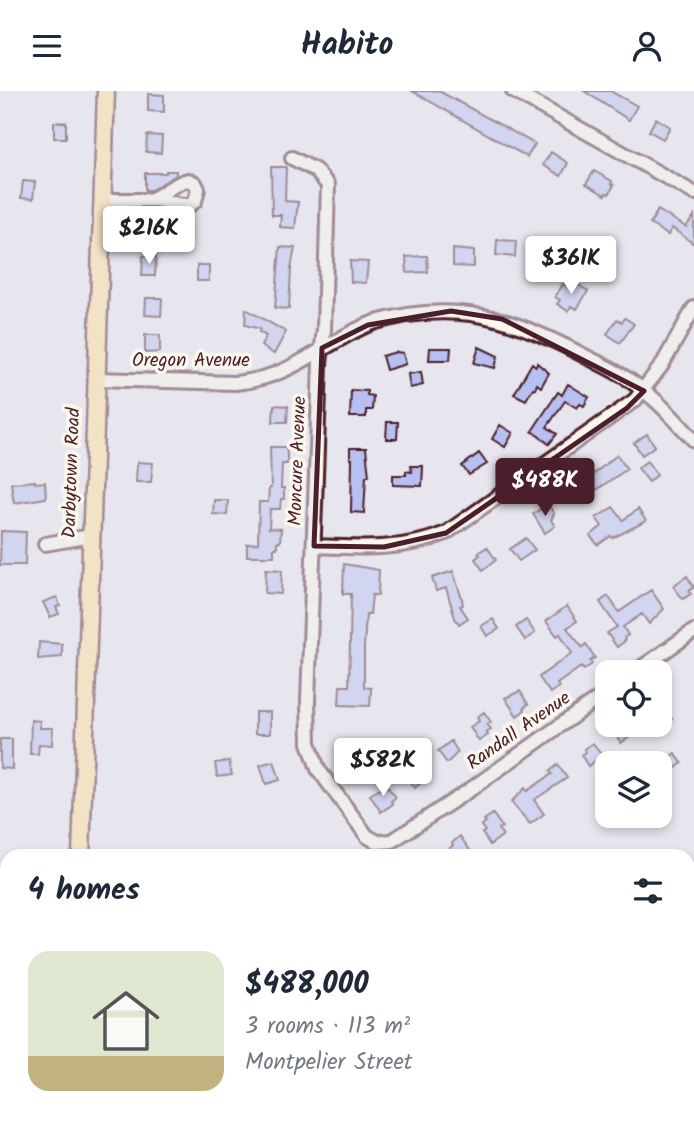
<!DOCTYPE html>
<html lang="en">
<head>
<meta charset="utf-8">
<style>
	:root { --surface:#fff; --page:#f6f6f7; --text:#1f2937; --muted:#747a83; --line:#e0e1e3; --accent:#4a1f2b }
	body { margin:0; font-family:Kalam,sans-serif; background:var(--page); color:var(--text); height:100vh; display:flex; flex-direction:column; font-size:26px; white-space:nowrap }
	* { box-sizing:border-box; margin:0 }
	p { font-size:23px; color:var(--muted) }
	.icon { flex:none; width:38px; height:38px; fill:none; stroke:currentColor; stroke-width:2; stroke-linecap:round; stroke-linejoin:round }
	.map { position:relative; flex:1; overflow:hidden }
	.side { position:absolute; left:0px; top:758px; width:695px; height:275px; display:flex; flex-direction:column; background:var(--surface); border-radius:21px 21px 0 0; box-shadow:0 4px 10px #0003 }
	.side>* { flex:none }
	.fabs { position:absolute; left:595px; top:569px; display:grid; gap:14px }
	.fabs a { display:grid; place-items:center; width:77px; height:77px; border-radius:14px; background:var(--surface); box-shadow:0 4px 10px #0003; font-size:35px }
	.price { position:absolute; translate:-50% -60px; padding:0 16px; border-radius:7px; background:#fff; color:#222; font-size:23px; line-height:46px; filter:drop-shadow(0 2px 4px #0008) }
	.price::after { content:''; position:absolute; left:50%; top:42px; width:21px; height:16px; margin-left:-10px; background:inherit; clip-path:polygon(0 0,100% 0,50% 100%) }
	.price.active { background:var(--accent); color:#fff }
	ul { padding:0; list-style:none }
	li { display:flex; align-items:center; gap:21px; height:175px; padding:0 28px }
	li+li { border-top:2px solid var(--line) }
	li span { display:grid; place-items:center; flex:none; width:196px; height:140px; border-radius:21px; color:#555 }
	li>.icon { margin-inline-start:auto }
	span .icon { width:84px; height:84px; fill:#fffc; stroke-width:1 }
	li b { font-size:30px }
	h2 { display:flex; justify-content:space-between; align-items:center; height:84px; padding:0 28px; font-size:30px }
	header { display:flex; justify-content:space-between; align-items:center; height:91px; padding:0 28px; background:var(--surface); font-size:32px; font-weight:600 }
	.map>svg:first-child { display:block }
</style>
</head>
<body>
<header><svg class="icon" aria-label="menu" viewBox="0 0 24 24"><path d="M4 6h16M4 12h16M4 18h16"/></svg>Habito<svg class="icon" aria-label="person" viewBox="0 0 24 24"><circle cx="12" cy="8" r="4"/><path d="M4 21q1-7 8-7t8 7"/></svg></header>
<div class="map">
<svg width="694" height="1032" viewBox="0 0 694 1032">
	<rect width="100%" height="100%" fill="#e7e6ee"/>
	<filter id="ink" filterUnits="userSpaceOnUse"><feTurbulence type="fractalNoise" baseFrequency=".0143" numOctaves="2"/><feDisplacementMap in="SourceGraphic" scale="14" xChannelSelector="R" yChannelSelector="G"/><feConvolveMatrix kernelMatrix="1 2 1 2 8 2 1 2 1" color-interpolation-filters="sRGB"/></filter>
	<g filter="url(#ink)">
		<!-- built -->
		<path fill="#d9dbef" d="M694,969V1032H99V1026H688V973Z"/>
		<!-- building -->
		<path fill="#b8c0f2" stroke="#4a1f2b" stroke-width="2" d="M412,0H439L535,53L527,66Z
			M584,0H610L637,15L629,29Z
			M148,3L164,4V21L148,20Z
			M656,27L670,36L663,48L649,40Z
			M54,31H66V47H54Z
			M147,44L162,45L161,62L146,61Z
			M551,61L568,72L561,85L543,74Z
			M271,76H286L285,110L298,111L295,137L280,136L281,124H272Z
			M166,80H176V84L151,99H145V82H166Z
			M594,80L612,90L611,93L614,94L609,103L606,102L605,104L586,93Z
			M23,90L35,91L33,108L21,107Z
			M658,119L686,136L694,125V153L672,137L668,144L650,133Z
			M160,121L161,140L144,142L143,122Z
			M497,149L516,150L515,166L496,164Z
			M280,156L295,157L291,177L289,218L275,217Z
			M453,158L474,160V176L453,175Z
			M143,165H156L155,185H142Z
			M424,165H427L428,181L407,182L406,166Z
			M350,170L368,171L366,192L351,191Z
			M197,174H209V190H197Z
			M572,190L588,200L577,218L571,215L568,220L557,213L560,209L555,206L563,193L567,195Z
			M146,207H162L161,225L145,224Z
			M246,218L286,241L274,263L261,255L266,245L259,241L260,238L245,234Z
			M625,227L634,233L620,252L607,243L617,228L622,231Z
			M145,244H160V261L145,262Z
			M479,256L498,265L495,277L474,272Z
			M430,257H451L450,269H429Z
			M396,261L403,262L406,273L386,279L382,265Z
			M532,272L536,275L537,272L549,282L541,296L537,293L535,298L533,297L526,309L514,303Z
			M421,281L423,294L410,297L408,283Z
			M568,293L589,306L584,315L580,313L577,317L565,310L547,336L557,343L549,353L532,340L558,301L562,304Z
			M351,299L367,300V304L373,305L372,319H366V326H350Z
			M274,314L288,315L287,331H273Z
			M387,331H398L397,348H386Z
			M500,334L513,342L505,356L492,348Z
			M647,343L655,355L642,364L634,352Z
			M270,356H286L287,364V373H282L281,397H284V408H281L280,418H270L269,437L281,438L280,451H277V457H274V465H247V453L258,452L259,411H268L269,397H271Z
			M350,357H366L369,385H366L364,422L351,421L352,368H350Z
			M479,362L487,373L469,384L462,375Z
			M617,364L627,378L583,408L581,405L570,413L562,403L583,388L585,390Z
			M647,370L657,384L649,391L638,377Z
			M137,371L153,372L151,391H136Z
			M411,375H423L422,395L393,394V384H406V380L412,381Z
			M35,390V392L45,391L46,407L14,412L11,392Z
			M214,409H228L227,424L213,423Z
			M548,413L554,423L551,429L555,435L545,442L533,423Z
			M613,416L623,429L638,418L646,430L613,447L611,445L598,454L590,445L602,435L596,427Z
			M1,440L26,441L25,474H0Z
			M526,447L535,459L519,470L510,458Z
			M487,456L496,469L483,479L475,468L480,464L478,462Z
			M344,473L379,479L378,504H372L370,523H366L364,557V596L371,597L370,615L339,614L340,595H349L351,503H343Z
			M266,478L282,479L281,503L265,502Z
			M453,480L462,508L463,514L460,515L468,527L459,533L455,527L446,497L436,500L432,487Z
			M687,485L694,496L689,500L691,503L683,508L673,495Z
			M651,499L664,518L649,533L642,523L623,536L628,544L624,547L625,550L617,556L607,542L617,536L600,511L608,505L619,521Z
			M57,506L60,515L56,516L59,523L50,526L43,511Z
			M567,515L577,530L567,537L582,556L586,553L595,567L590,570L592,573L584,579L581,576L557,593L559,596L550,602L539,586L572,562L560,543L557,545L546,530Z
			M493,528L499,538L487,545L481,535Z
			M526,529L535,542L525,549L516,536Z
			M39,551L62,553V566L38,568Z
			M520,600L528,613L524,617L525,619L517,625L505,607Z
			M660,611L672,628L660,637Z
			M255,621H270V643H255Z
			M484,621L491,631L487,633L491,638L486,641L488,644L479,650L470,636L479,630L477,626Z
			M31,629L40,630V637H53L52,654L39,653L38,663H30Z
			M616,634H629L635,642L621,652L614,641L619,637Z
			M0,648H12V678L0,677Z
			M451,650L458,661L447,672L438,660Z
			M593,652L602,665L588,675L581,664L585,661L584,658Z
			M675,662L682,672L672,680L665,670Z
			M229,670L232,684L217,686L215,672Z
			M274,670L280,689L266,693L260,674Z
			M558,674L567,687L534,709L544,723L530,733L511,711L525,697L527,700L552,683L550,680Z
			M419,675L426,686L415,697L406,685Z
			M386,694L396,706L391,710L393,713L381,721L370,704Z
			M493,723L502,736L498,738L503,744L490,754L482,742L485,740L481,735L486,731L484,729Z
			M460,745L474,765H454L449,758L453,754L452,752Z"/>
		<g fill="none" stroke-linecap="round" stroke-linejoin="round">
			<!-- minor casing -->
			<g stroke="#4a1f2b" stroke-width="18">
				<path id="minor" d="M513,0L694,102
					M292,67L315,79L328,94L324,238L320,272L308,610L309,652L318,678L367,745L377,751L392,750L471,698L607,601
					M102,109H156L183,114H190L195,110L198,98L195,92L188,89C174,92 164,103 150,109
					M95,288L235,292C290,287 317,257 365,235C378,229 393,227 407,224C476,213 525,234 585,265C602,274 621,282 636,294C658,309 676,330 694,349
					M45,453L91,445
					M314,455C359,457 404,460 446,442L635,309L662,274L694,217
					M635,581L694,540
					M0,802L7,803
					M157,1026L177,1032
					M50,1032V1026"/>
			</g>
			<!-- major casing -->
			<g stroke="#4a1f2b" stroke-width="21">
				<path id="major" d="M81,765L106,0
					M72,1032V1026"/>
			</g>
			<!-- minor -->
			<use href="#minor" stroke="#fbf7ec" stroke-width="12"/>
			<!-- major -->
			<use href="#major" stroke="#fedd96" stroke-width="16"/>
		</g>
	</g>
	<!-- marked area -->
	<path d="M0 0H694V1032H0ZM451,220L502,228L644,300L627,317L446,442L384,456L314,455L322,257L368,234Z" fill="#e7e6ee" fill-opacity=".55" fill-rule="evenodd"/>
	<path fill="none" stroke="#4a1f2b" stroke-width="5" stroke-linejoin="round" d="M451,220L502,228L644,300L627,317L446,442L384,456L314,455L322,257L368,234Z"/>
	<g text-anchor="middle" dominant-baseline="central" stroke-width="7" stroke-linejoin="round" paint-order="stroke">
		<!-- street labels -->
		<g font-size="19" fill="#4a1f2b" stroke="#fbf7ec">
			<text x="191" y="270">Oregon Avenue</text>
			<text transform="translate(298 370) rotate(-88)">Moncure Avenue</text>
			<text transform="translate(72 382) rotate(-88)">Darbytown Road</text>
			<text transform="translate(519 640) rotate(-35)">Randall Avenue</text>
		</g>
	</g>
</svg>
<div class="fabs">
<a><svg class="icon" aria-label="locate" viewBox="0 0 24 24"><circle cx="12" cy="12" r="6"/><path d="M12 2v4M12 18v4M2 12h4M18 12h4"/></svg></a>
<a><svg class="icon" aria-label="layers" viewBox="0 0 24 24"><path d="M12 4l9 5-9 5-9-5zM3 14l9 5 9-5"/></svg></a>
</div>
<b class="price" style="left:149px;top:175px">$216K</b>
<b class="price" style="left:571px;top:205px">$361K</b>
<b class="price active" style="left:545px;top:427px">$488K</b>
<b class="price" style="left:383px;top:707px">$582K</b>
<section class="side">
<h2>4 homes<svg class="icon" aria-label="filters" viewBox="0 0 24 24"><path d="M4 7h16M4 17h16"/><circle cx="9" cy="7" r="2"/><circle cx="15" cy="17" r="2"/></svg></h2>
<ul>
<li><span style="background:linear-gradient(#dfe7d0 75%,#c2b280 0)"><svg class="icon" aria-label="home" viewBox="0 0 24 24"><path d="M3 11l9-7 9 7M6 9v11h12V9"/></svg></span><div><b>$488,000</b><p>3 rooms · 113 m²</p><p>Montpelier Street</p></div></li>
</ul>
</section>
</div>
</body>
</html>
